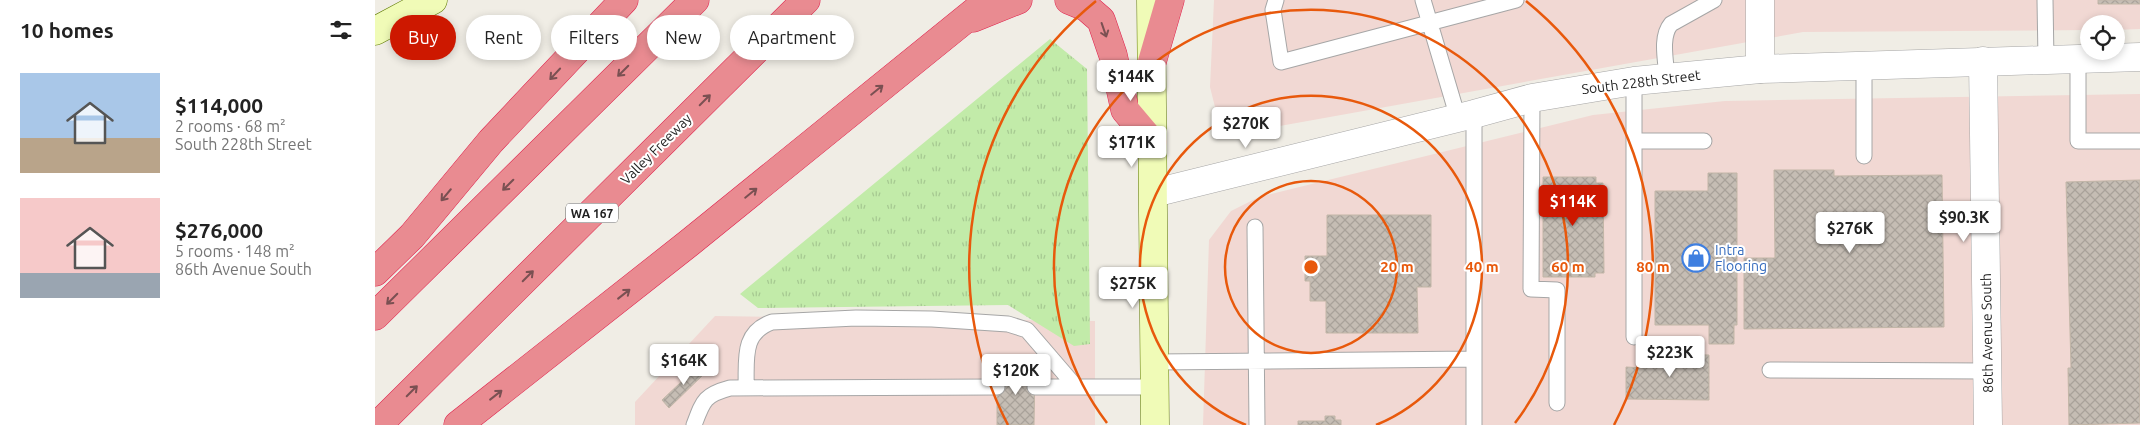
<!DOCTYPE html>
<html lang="en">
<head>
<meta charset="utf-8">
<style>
	:root { --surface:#fff; --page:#f6f6f6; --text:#222; --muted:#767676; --accent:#cd1800 }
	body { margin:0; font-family:Ubuntu,sans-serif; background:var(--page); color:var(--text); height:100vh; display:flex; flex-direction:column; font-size:19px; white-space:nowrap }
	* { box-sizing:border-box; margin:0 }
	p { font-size:16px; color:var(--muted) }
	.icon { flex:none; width:28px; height:28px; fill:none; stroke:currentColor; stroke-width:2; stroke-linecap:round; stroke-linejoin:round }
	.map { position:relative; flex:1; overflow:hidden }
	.details { display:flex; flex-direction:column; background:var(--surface); width:375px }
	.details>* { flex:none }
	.hud { position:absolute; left:15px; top:15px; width:475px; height:45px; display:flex; gap:10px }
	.fabs { position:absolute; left:1705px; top:15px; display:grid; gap:10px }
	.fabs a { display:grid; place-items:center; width:45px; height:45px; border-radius:50%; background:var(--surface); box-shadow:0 2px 8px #0003; font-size:25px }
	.price { position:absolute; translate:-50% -42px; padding:0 11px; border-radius:5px; background:#fff; color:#222; font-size:16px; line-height:32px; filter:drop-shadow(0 1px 2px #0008) }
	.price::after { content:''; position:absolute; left:50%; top:30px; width:15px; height:11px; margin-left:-8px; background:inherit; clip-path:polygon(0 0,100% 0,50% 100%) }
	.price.on { background:var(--accent); color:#fff }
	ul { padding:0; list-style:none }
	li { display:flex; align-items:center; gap:15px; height:125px; padding:0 20px }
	li span { display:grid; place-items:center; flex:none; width:140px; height:100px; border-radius:0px; color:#555 }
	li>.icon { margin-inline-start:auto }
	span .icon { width:60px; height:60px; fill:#fffc; stroke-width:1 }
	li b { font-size:21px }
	h2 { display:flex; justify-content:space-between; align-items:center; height:60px; padding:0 20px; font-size:21px }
	.pill { padding:0 18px; border-radius:22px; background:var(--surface); box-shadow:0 2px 8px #0003; font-size:18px; line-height:45px }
	.pill.on { background:var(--accent); color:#fff }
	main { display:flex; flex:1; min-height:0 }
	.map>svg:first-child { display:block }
</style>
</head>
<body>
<main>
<section class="details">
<h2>10 homes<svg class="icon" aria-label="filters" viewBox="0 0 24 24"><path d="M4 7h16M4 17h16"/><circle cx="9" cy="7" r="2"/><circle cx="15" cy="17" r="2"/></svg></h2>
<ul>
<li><span style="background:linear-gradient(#a9c7e8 65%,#b9a48a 0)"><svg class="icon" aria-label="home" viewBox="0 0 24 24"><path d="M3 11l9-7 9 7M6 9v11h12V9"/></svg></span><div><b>$114,000</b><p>2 rooms · 68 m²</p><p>South 228th Street</p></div></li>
<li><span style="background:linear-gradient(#f6c9c9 75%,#9aa5b1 0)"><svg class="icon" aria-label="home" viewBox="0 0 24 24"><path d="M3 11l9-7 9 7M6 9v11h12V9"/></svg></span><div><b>$276,000</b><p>5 rooms · 148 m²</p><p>86th Avenue South</p></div></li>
</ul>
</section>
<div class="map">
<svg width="1765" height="425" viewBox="0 0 1765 425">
	<defs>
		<pattern id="grass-tufts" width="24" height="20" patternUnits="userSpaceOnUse" patternTransform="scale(1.25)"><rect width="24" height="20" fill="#c2eba9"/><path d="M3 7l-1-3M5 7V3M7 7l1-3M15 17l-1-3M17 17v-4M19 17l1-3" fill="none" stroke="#a6c991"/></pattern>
		<pattern id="building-cross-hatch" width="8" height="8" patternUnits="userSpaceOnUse" patternTransform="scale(1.25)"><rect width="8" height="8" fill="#c5bdb4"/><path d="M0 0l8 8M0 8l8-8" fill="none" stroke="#a9a29a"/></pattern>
	</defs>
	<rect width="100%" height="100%" fill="#f0ede5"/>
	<!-- commercial -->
	<path fill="#f1d8d3" d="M839,0H1765V29L1741,30V24H1714V30L1428,32L888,129L857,120L840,107L835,87Z
		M1765,94V425H828L834,240L856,211L884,197L1218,115L1350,101Z
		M340,316L720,321V425H260V402Z"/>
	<!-- grass -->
	<path fill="url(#grass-tufts)" d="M675,39L712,69L715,344L699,346L633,305L383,308L365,294Z"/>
	<!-- building -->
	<path fill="url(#building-cross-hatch)" stroke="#c2b6a7" d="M1723,0H1765V4H1723Z
		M1399,170H1459V176L1567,175L1569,327L1369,329V258H1400Z
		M1333,173H1362V325H1359V344H1334V325H1280V191H1333Z
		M1168,177H1221V183H1228L1229,273H1220V277H1168Z
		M1765,180V423L1694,425L1693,368H1696L1691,182Z
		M952,215H1056V287H1042L1043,333H951V301H935V281H930V256H952Z
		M1270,354L1334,355V400L1251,399V367L1269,368Z
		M324,365L331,372L294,408L287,400Z
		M622,367H660L659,425H622Z
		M950,416H960V420H966V425H923V421H950Z"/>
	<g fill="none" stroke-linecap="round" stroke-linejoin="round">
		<!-- service casing -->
		<g stroke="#a6a6a6" stroke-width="17">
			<path id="service" d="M901,0L898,10L906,62L1141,0
				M1048,0L1083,118
				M1670,0L1671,60
				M1703,59V141H1765
				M1489,65V156
				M1292,77C1291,61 1285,37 1296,24L1339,0
				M1157,98L1156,289L1182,290V403
				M1099,114V425
				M1259,141H1329
				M880,227L882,425
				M1259,337V81
				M780,362L1099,359
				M1395,370L1612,371
				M660,387H780
				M371,388C372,360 366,333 397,322L481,318L557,319L633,324L652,330L701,387
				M319,425C328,401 329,395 355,388L622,387"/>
		</g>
		<!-- minor casing -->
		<g stroke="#a6a6a6" stroke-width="29">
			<path id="minor" d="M1608,61L1613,425
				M1385,69V0"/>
		</g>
		<!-- tertiary casing -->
		<g stroke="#a6a6a6" stroke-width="29">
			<path id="tertiary" d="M779,193L1099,114L1157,98L1259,81L1385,69L1765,57"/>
		</g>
		<!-- secondary casing -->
		<g stroke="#5e7902" stroke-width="29">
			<path id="secondary" d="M776,0L780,425
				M0,31L58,0"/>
		</g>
		<!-- motorway casing -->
		<g stroke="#df214c" stroke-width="29">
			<path id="motorway" d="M694,0L711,7L726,20L738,55L750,110L777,142
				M598,18L643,0
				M777,62L795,0
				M0,272L37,236L116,141L249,0
				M0,316L320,0
				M3,425L431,0
				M83,425L314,243L614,0"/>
		</g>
		<!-- service -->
		<use href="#service" stroke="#fff" stroke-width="15"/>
		<!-- minor -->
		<use href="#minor" stroke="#fff" stroke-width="28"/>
		<!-- tertiary -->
		<use href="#tertiary" stroke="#fff" stroke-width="28"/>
		<!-- secondary -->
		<use href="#secondary" stroke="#f0fbb7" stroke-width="28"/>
		<!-- motorway -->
		<use href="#motorway" stroke="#e98b91" stroke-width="28"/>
	</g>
	<!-- one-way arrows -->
	<defs><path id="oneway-shaft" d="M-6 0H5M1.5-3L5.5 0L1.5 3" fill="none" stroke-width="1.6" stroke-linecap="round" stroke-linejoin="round" transform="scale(1.25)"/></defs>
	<g stroke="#7a5052">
		<use href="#oneway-shaft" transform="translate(729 30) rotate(71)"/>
		<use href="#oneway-shaft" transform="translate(248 71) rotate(135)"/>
		<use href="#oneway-shaft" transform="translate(180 74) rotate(133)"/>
		<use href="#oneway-shaft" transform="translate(502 90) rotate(-39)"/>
		<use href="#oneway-shaft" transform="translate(330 100) rotate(-45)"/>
		<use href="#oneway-shaft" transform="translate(133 185) rotate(135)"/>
		<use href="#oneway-shaft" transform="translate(376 193) rotate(-39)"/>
		<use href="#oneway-shaft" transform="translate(71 195) rotate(130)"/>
		<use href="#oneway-shaft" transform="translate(153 276) rotate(-45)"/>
		<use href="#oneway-shaft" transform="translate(249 294) rotate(-38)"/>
		<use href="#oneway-shaft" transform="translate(17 299) rotate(135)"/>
		<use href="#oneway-shaft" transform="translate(37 391) rotate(-45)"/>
		<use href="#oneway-shaft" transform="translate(121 395) rotate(-38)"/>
	</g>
	<!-- distance rings -->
	<g fill="none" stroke="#e8590c" stroke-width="2.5">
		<circle cx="936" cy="267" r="86"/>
		<path d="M871 425A171 171 0 1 1 1001 425"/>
		<path d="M732 423A257 257 0 1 1 1140 423"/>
		<path d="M633 425A342 342 0 0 1 721 1M1151 1A342 342 0 0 1 1239 425"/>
	</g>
	<!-- icons -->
	<defs>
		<g id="shop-ring" transform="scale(1.4375)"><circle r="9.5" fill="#fff" stroke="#3f7fe0" stroke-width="1.5"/><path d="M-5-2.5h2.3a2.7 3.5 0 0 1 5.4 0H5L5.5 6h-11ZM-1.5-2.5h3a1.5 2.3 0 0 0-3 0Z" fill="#3f7fe0"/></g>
	</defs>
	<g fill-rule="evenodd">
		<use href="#shop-ring" x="1321" y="258"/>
	</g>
	<g text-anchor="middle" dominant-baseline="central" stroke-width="4" stroke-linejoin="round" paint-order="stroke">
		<!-- shield labels -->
		<rect fill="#fff" stroke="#626262" stroke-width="1" x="191" y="203.5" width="52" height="19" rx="4"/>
		<g font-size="12" font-weight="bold" fill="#1f1f1f">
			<text x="217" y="213">WA 167</text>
		</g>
		<!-- street labels -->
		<g font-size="14" fill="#1f1f1f" stroke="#fff">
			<text transform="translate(1266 82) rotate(-7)">South 228th Street</text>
			<text transform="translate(281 149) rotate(-45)">Valley Freeway</text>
			<text transform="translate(1612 333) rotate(-91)">86th Avenue South</text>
		</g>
		<!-- shop labels -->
		<g font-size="14" fill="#366cbe" stroke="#fff" text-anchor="start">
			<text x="1340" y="250">Intra<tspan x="1340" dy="16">Flooring</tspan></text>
		</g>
	</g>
	<circle cx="936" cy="267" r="8" fill="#e8590c" stroke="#fff" stroke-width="2.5"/>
	<g font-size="15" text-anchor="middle" font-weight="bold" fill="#e8590c" stroke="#fff" stroke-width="4" stroke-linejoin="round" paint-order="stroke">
		<text x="1022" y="272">20 m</text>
		<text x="1107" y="272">40 m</text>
		<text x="1193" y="272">60 m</text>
		<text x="1278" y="272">80 m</text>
	</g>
</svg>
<div class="fabs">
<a><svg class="icon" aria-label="locate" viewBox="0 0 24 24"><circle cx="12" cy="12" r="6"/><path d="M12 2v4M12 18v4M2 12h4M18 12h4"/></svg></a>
</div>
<b class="price" style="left:756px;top:102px">$144K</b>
<b class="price" style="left:871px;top:149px">$270K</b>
<b class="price" style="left:757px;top:168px">$171K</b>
<b class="price on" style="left:1198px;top:227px">$114K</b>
<b class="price" style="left:1589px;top:243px">$90.3K</b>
<b class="price" style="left:1475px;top:254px">$276K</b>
<b class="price" style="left:758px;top:309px">$275K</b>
<b class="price" style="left:1295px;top:378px">$223K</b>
<b class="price" style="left:309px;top:386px">$164K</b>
<b class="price" style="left:641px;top:396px">$120K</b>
<div class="hud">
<a class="pill on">Buy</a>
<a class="pill">Rent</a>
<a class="pill">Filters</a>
<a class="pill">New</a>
<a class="pill">Apartment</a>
</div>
</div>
</main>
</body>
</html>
